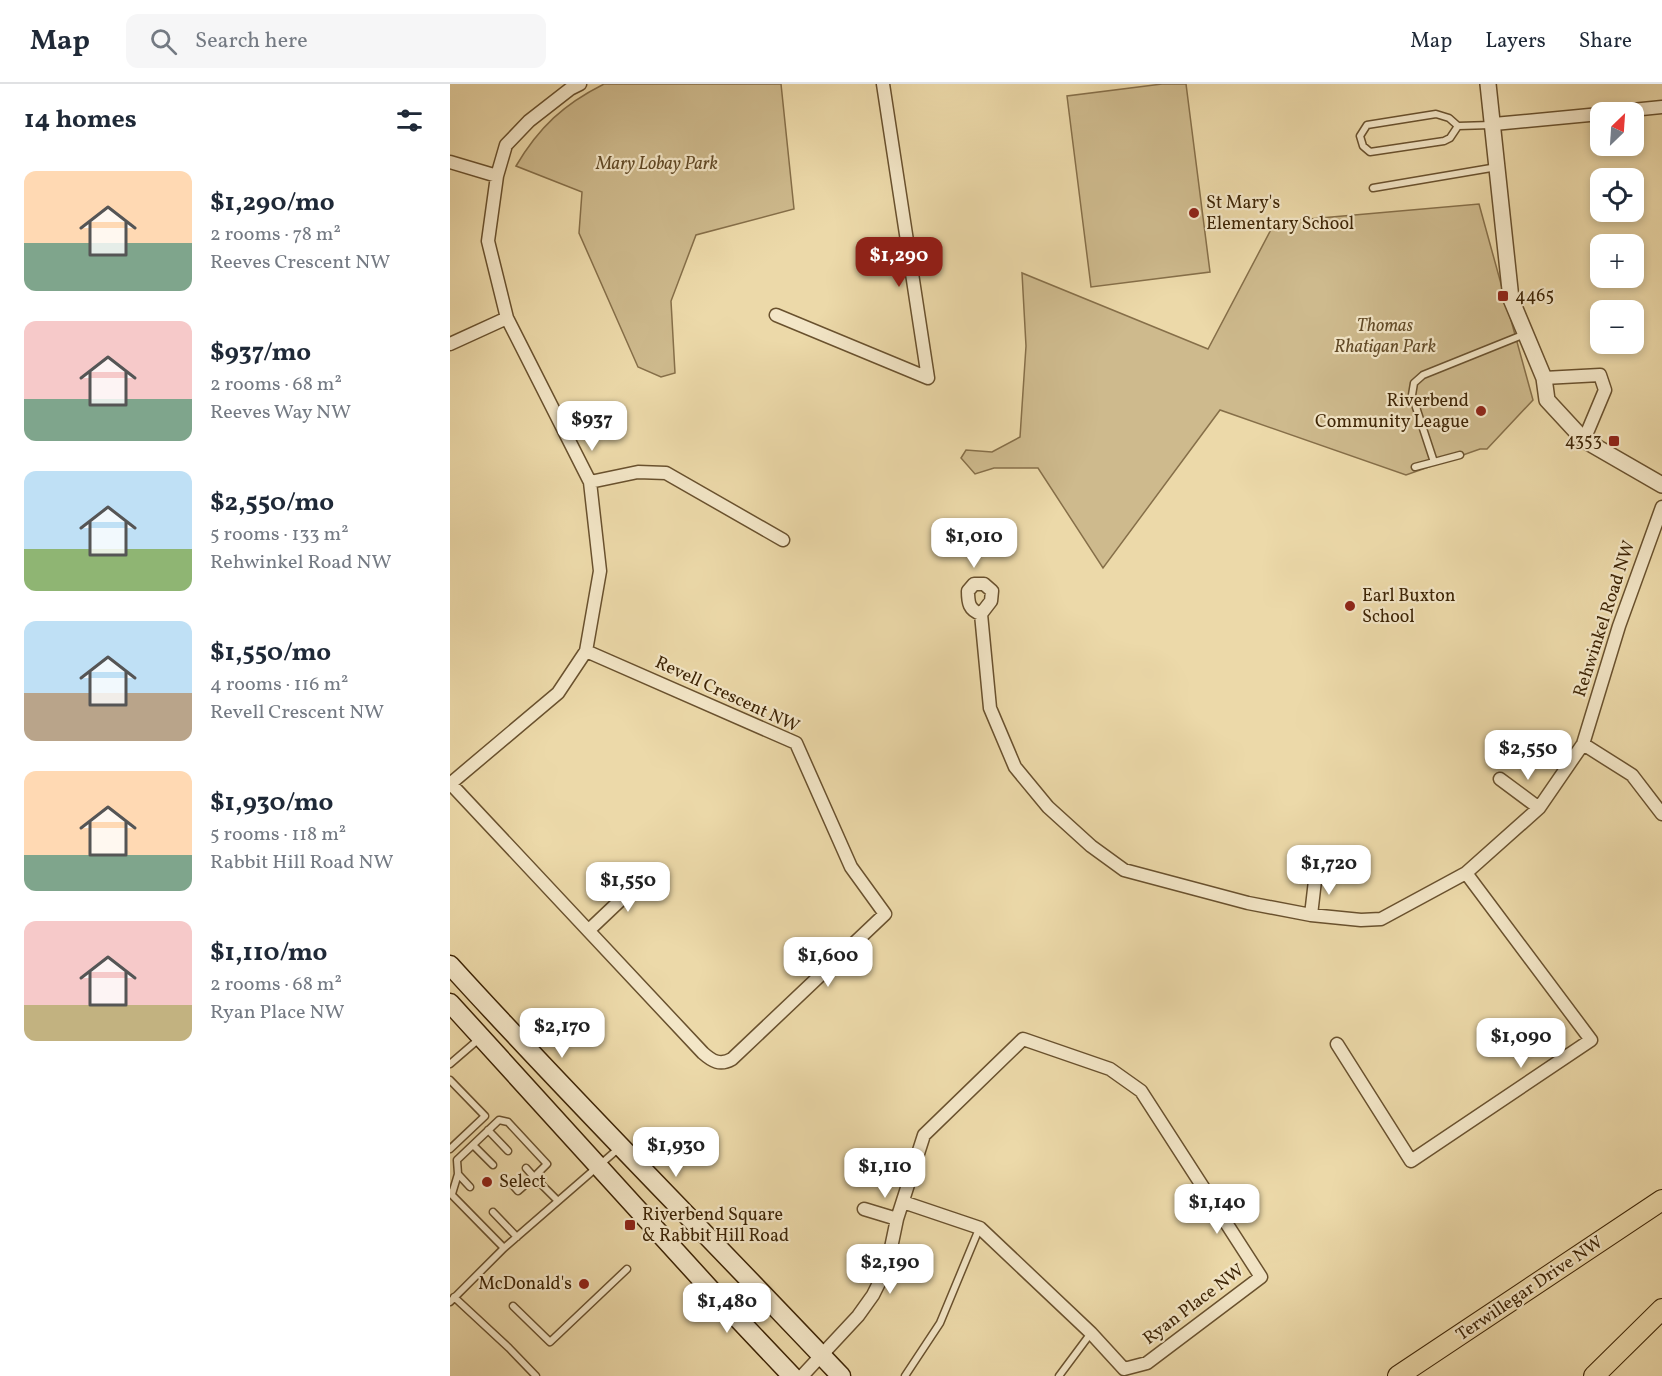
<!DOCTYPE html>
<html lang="en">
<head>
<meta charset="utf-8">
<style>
	:root { --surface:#fff; --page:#f6f6f7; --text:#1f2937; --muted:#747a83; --line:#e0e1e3; --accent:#8f2418 }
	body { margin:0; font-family:Vollkorn,serif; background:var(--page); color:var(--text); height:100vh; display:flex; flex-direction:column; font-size:22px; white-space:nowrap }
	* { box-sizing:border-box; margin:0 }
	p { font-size:20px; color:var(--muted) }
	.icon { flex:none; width:33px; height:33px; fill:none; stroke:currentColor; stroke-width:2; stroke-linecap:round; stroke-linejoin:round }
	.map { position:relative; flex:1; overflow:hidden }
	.drawer { display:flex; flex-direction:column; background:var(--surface); width:450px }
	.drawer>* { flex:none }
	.needle { width:39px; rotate:25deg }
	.controls { position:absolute; left:1140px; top:18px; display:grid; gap:12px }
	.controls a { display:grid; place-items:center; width:54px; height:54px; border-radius:12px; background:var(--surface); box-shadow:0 3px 9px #0003; font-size:30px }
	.price { position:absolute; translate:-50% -51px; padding:0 14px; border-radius:12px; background:#fff; color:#222; font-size:20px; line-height:39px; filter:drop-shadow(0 2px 3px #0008) }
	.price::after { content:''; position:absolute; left:50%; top:36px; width:18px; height:14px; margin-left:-9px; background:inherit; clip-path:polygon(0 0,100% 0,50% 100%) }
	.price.selected { background:var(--accent); color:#fff }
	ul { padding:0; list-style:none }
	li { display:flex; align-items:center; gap:18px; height:150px; padding:0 24px }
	li span { display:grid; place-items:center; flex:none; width:168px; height:120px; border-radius:12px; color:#555 }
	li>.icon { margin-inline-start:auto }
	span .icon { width:72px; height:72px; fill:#fffc; stroke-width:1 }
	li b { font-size:26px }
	h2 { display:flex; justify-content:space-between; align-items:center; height:72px; padding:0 24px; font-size:26px }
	header { display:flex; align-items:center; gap:36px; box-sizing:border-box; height:84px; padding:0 30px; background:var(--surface); border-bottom:2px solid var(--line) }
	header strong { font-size:28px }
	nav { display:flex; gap:33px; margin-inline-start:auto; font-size:21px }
	.search { width:420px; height:54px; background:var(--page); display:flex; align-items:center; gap:15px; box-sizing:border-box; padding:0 21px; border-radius:12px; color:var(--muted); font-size:22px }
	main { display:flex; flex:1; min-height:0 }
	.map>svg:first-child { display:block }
</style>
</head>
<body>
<header>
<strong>Map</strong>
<div class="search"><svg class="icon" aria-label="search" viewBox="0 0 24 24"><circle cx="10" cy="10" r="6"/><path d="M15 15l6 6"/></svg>Search here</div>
<nav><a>Map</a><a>Layers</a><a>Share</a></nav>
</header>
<main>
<section class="drawer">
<h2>14 homes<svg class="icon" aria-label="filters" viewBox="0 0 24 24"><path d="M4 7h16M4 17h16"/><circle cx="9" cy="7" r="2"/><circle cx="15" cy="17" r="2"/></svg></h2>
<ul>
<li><span style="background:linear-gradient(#ffd9b3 60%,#7fa58c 0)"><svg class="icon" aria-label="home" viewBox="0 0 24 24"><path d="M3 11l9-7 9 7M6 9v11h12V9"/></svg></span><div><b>$1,290/mo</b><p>2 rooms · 78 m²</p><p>Reeves Crescent NW</p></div></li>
<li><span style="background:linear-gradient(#f6c9c9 65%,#7fa58c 0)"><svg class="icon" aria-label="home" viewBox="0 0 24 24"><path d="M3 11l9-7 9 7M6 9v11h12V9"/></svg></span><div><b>$937/mo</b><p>2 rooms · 68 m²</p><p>Reeves Way NW</p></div></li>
<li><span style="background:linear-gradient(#bfe0f5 65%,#8fb573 0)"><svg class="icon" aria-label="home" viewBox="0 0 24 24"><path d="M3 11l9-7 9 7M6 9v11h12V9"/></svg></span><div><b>$2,550/mo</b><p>5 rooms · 133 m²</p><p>Rehwinkel Road NW</p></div></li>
<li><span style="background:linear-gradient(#bfe0f5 60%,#b9a48a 0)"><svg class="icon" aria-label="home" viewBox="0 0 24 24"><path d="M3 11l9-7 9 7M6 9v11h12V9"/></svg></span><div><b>$1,550/mo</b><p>4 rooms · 116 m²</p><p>Revell Crescent NW</p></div></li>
<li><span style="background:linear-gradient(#ffd9b3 70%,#7fa58c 0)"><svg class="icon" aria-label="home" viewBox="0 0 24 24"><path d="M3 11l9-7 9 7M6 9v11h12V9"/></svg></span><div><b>$1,930/mo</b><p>5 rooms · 118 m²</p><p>Rabbit Hill Road NW</p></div></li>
<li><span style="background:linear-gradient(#f6c9c9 70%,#c2b280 0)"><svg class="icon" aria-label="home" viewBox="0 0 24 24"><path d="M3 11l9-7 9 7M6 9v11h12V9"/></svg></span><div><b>$1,110/mo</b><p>2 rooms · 68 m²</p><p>Ryan Place NW</p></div></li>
</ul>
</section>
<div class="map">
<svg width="1212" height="1292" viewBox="0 0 1212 1292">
	<rect width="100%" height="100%" fill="#ecd9a9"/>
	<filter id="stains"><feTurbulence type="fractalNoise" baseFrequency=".00333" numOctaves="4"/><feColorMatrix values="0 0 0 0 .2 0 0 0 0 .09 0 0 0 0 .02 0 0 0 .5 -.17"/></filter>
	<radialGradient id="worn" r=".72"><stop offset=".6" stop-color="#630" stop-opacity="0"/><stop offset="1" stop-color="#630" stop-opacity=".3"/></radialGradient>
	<!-- green -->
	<path fill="#ceba8d" stroke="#866f49" stroke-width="1.5" d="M154,0H331L344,125L246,151L221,217L225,289L211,293L188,283L129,149L132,108L66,82C89,43 114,20 154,0Z
		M712,0H736L760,188L641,203L617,12Z
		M1029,120L1083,316L1037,365H1030L956,391L770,326L653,484L588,384H544L525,390L511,374L516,366L542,368L570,353L576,262L572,189L758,265L825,138Z"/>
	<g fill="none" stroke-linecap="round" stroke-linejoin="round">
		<!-- service casing -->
		<g stroke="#69512e" stroke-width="9">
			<path id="service" d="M1008,42L1000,54L994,57L920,68L913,62L910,52L917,41L986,30L999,34L1008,42L1041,41
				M923,104L1047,83
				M1010,371L984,378L962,311L964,299L973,291L1075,250
				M965,383L984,378
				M0,980L29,955
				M0,996L35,1032L0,1065
				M38,1046L58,1067
				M23,1061L43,1081
				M8,1090L20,1103
				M60,1098L68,1107L84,1093L76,1084
				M0,1109L54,1164
				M2,1110L8,1090L7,1076L49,1036L58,1038L97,1080L84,1093L107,1116
				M43,1128L67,1153
				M4,1213L59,1264L86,1292
				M0,1218L54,1164L168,1065
				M63,1222L100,1258L177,1185
				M455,1292L490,1239L529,1145
				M609,1292L641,1249"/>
		</g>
		<!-- minor casing -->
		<g stroke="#69512e" stroke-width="15">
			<path id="minor" d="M1162,28L1212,23
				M1044,40L1150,30
				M0,78L47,92
				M326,231L478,294L433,0
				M0,260L57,234
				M1094,294L1150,291L1155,306L1134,356
				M140,398L188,388L216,389L333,456
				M531,530C519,526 518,519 518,507L524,500H534L542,507L541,517L531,530L540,624L565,683L598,723L641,762L674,786L798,819L861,831L911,836L931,835L1016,789L1089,724L1133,660L1169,542L1212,423
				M1133,660L1182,691L1212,730
				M1050,695L1089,724
				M0,699L253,969C262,977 270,982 282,975L435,830L401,783L346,659L136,567
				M0,700L108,609L136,567L150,487L140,398L57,234L38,157L47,92L56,61L79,37L120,5L130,0
				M861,831L866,788
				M139,846L197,791
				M887,960L961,1077L1141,956L1016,789
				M414,1125L447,1135
				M352,1292L408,1232L423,1211L437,1183L447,1135L474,1051L573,955L660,985L691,1007L811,1193L697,1279L674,1285L641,1249L530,1144L453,1118"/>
		</g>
		<!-- tertiary casing -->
		<g stroke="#69512e" stroke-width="18">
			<path id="tertiary" d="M1038,0L1061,215L1094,294L1097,316L1134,356L1212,401"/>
		</g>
		<!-- secondary casing -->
		<g stroke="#3d2405" stroke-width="21">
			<path id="secondary" d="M0,881C127,1021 261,1154 391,1292
				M0,919L271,1217L342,1292"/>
		</g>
		<!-- primary casing -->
		<g stroke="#3d2405" stroke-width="22">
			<path id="primary" d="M948,1292L1212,1116
				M1144,1292L1212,1225"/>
		</g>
		<!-- service -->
		<use href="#service" stroke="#f3e6c7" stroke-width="6"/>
		<!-- minor -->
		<use href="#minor" stroke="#f3e6c7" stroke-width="12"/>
		<!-- tertiary -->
		<use href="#tertiary" stroke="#f3e6c7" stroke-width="15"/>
		<!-- secondary -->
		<use href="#secondary" stroke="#f3e6c7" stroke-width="18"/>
		<!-- primary -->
		<use href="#primary" stroke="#ecd9a9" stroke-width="20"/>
	</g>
	<!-- markers -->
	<g fill="#8f2418" stroke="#f3e6c7" stroke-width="2">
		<circle cx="744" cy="129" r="6"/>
		<rect x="1047" y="206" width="12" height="12" rx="3"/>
		<circle cx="1031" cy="327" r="6"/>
		<rect x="1158" y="351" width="12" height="12" rx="3"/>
		<circle cx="900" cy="522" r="6"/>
		<circle cx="37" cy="1098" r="6"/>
		<rect x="174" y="1135" width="12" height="12" rx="3"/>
		<circle cx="134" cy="1200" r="6"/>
	</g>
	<g text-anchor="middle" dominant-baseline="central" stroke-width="4.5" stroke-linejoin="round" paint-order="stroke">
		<!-- park labels -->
		<g font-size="18" font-style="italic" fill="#614a27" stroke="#f3e6c7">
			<text x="207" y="80">Mary Lobay Park</text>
			<text x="935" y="242">Thomas<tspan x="935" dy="21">Rhatigan Park</tspan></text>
		</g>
		<!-- poi labels -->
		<g font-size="18" fill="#3d2405" stroke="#f3e6c7" text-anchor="start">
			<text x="756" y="119">St Mary's<tspan x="756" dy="21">Elementary School</tspan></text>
			<text x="1065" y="212">4465</text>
			<text x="1019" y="317" text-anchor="end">Riverbend<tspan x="1019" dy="21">Community League</tspan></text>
			<text x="1152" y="357" text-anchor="end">4353</text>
			<text x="912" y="512">Earl Buxton<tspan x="912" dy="21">School</tspan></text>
			<text x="49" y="1098">Select</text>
			<text x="192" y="1131">Riverbend Square<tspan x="192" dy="21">&amp; Rabbit Hill Road</tspan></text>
			<text x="122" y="1200" text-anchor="end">McDonald's</text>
		</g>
		<!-- street labels -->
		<g font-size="18" fill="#3d2405" stroke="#f3e6c7">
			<text transform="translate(1155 535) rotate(-72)">Rehwinkel Road NW</text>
			<text transform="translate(277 611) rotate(25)">Revell Crescent NW</text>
			<text transform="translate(1080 1205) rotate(-34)">Terwillegar Drive NW</text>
			<text transform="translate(744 1221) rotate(-37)">Ryan Place NW</text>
		</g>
	</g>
	<rect width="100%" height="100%" filter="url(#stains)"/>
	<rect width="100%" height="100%" fill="url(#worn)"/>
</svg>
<div class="controls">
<a><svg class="needle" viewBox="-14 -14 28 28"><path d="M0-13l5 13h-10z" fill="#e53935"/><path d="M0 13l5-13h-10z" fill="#747a83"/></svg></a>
<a><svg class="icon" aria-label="locate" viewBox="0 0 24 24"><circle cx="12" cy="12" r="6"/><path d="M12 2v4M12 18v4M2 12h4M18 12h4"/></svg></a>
<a>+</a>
<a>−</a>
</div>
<b class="price selected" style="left:449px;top:204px">$1,290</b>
<b class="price" style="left:142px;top:368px">$937</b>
<b class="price" style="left:524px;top:485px">$1,010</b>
<b class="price" style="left:1078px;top:697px">$2,550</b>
<b class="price" style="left:879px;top:812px">$1,720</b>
<b class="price" style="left:178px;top:829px">$1,550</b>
<b class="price" style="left:378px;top:904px">$1,600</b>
<b class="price" style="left:112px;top:975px">$2,170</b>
<b class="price" style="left:1071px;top:985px">$1,090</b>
<b class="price" style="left:226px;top:1094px">$1,930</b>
<b class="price" style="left:435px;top:1115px">$1,110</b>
<b class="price" style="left:767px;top:1151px">$1,140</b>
<b class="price" style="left:440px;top:1211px">$2,190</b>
<b class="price" style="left:277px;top:1250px">$1,480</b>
</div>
</main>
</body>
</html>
